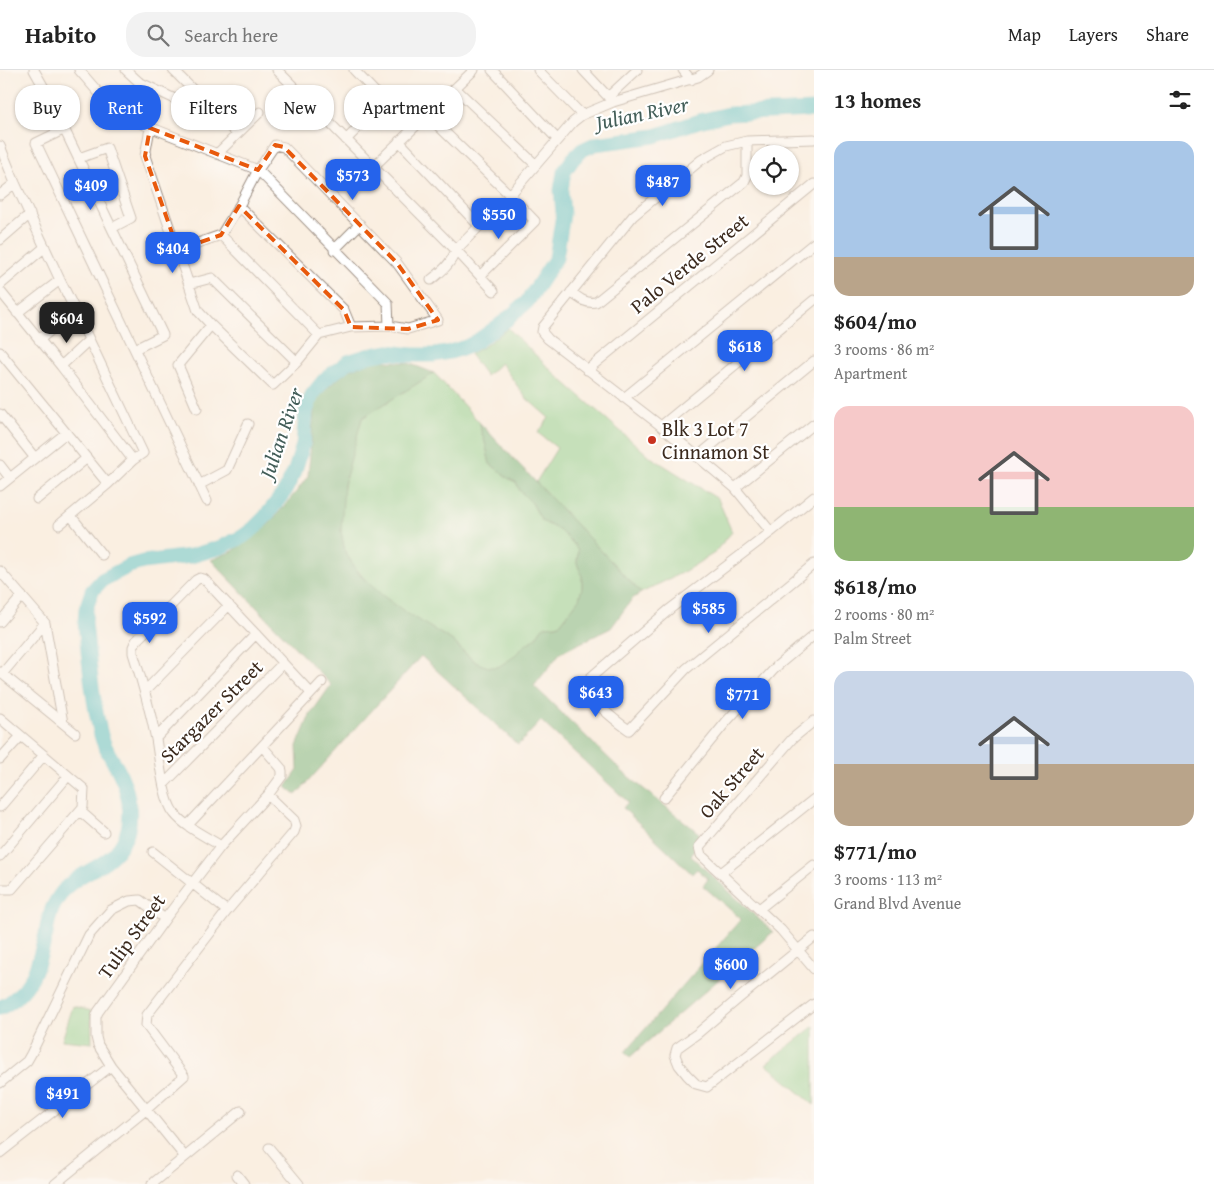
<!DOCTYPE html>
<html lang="en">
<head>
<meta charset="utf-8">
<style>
	:root { --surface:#fff; --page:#f2f2f2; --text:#222; --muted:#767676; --line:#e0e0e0; --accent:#2563eb }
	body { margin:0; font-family:"Gentium Book Plus",serif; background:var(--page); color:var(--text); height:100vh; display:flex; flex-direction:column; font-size:19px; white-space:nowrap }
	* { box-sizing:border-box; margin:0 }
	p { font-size:16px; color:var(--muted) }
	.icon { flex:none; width:28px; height:28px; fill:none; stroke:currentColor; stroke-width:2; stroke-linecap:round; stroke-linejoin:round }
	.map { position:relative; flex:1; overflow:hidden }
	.panel { display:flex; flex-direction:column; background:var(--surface); width:400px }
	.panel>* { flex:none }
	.guide { position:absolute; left:15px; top:15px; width:475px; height:45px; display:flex; gap:10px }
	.tools { position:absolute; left:749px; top:75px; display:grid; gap:10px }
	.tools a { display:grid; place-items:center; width:50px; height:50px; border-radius:50%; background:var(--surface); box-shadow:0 1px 4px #0004; font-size:25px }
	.price { position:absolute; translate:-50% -42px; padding:0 11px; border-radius:10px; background:var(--accent); color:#fff; font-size:16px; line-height:32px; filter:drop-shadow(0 1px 2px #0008) }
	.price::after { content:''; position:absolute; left:50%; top:30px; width:15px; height:11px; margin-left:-8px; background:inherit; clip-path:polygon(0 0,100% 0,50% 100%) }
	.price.selected { background:#222; color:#fff }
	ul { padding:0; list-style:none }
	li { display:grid; align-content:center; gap:10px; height:265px; padding:0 20px }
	li span { display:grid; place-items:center; height:155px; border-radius:15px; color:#555 }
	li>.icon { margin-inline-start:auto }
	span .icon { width:90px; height:90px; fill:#fffc; stroke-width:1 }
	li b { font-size:21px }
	h2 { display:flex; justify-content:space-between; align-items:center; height:60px; padding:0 20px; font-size:21px }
	.tag { padding:0 18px; border-radius:20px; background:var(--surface); box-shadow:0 1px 4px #0004; font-size:18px; line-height:45px }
	.tag.selected { background:var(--accent); color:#fff }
	header { display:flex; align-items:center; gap:30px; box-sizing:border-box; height:70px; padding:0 25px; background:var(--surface); border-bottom:1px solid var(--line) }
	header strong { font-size:24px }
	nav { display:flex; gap:28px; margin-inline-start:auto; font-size:18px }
	.search { width:350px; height:45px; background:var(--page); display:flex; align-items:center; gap:12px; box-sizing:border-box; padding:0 18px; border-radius:20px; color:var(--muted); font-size:19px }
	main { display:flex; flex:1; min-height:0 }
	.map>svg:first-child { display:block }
</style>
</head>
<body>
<header>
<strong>Habito</strong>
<div class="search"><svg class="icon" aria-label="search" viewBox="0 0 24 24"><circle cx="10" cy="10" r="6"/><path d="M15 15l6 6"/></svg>Search here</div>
<nav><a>Map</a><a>Layers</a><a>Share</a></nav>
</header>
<main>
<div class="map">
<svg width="814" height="1114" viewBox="0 0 814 1114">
	<rect width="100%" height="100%" fill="#fff"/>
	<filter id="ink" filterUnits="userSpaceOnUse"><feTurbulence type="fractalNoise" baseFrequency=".02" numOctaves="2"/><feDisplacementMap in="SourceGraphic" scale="10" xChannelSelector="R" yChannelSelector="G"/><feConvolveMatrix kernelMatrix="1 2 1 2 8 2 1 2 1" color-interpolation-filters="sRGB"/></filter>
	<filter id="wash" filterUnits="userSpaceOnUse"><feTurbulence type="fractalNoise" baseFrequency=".0096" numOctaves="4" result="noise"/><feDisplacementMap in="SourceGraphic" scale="20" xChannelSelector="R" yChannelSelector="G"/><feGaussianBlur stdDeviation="1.12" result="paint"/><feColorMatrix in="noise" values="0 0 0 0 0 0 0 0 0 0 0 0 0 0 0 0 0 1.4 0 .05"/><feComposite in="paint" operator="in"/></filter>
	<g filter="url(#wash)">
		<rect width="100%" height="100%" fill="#faefe1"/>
		<!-- green -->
		<path fill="#88cf8a" stroke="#627c54" d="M508,258L556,305L649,386L718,429L732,462L713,484L685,501L641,523L536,412L557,378L538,363L549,348L526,328L501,293L486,306L470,284L486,275Z
			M434,303L480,353L481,361L485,372L490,394C500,400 505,408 516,412L520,421L532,433L542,451L559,460L573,473L578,480L577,493L582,506V518L579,529L561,553C555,557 548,554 543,558C539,561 538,567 534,570C531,572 527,573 524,576C516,583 509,594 498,597C477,603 462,576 448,568C414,548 375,528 353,494C350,490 346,486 345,481C332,443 351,385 362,348Z
			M73,936L91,941L92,973L62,970Z
			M814,956V1035L766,994Z"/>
		<!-- forest -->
		<path fill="#6eb276" stroke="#546e4a" d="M376,290L408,293L434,303L362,348L344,414L341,461L345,482L360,505L382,525L408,544L453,571L463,582L477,593L489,597H498L512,588L525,575L535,569L541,559L545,556L557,555L561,553L579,529L582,518V506L577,493L578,480L573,473L559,460L542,451L532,433L520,421L516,412C504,408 500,400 490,394L485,372L481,361L480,353L641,523L632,529L611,558L560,583L534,616L624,703L700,764L691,786L773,862L630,987L625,982L741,849L703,816L708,809L697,799L692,804L623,738L628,732L541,651L518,675L421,586L296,725L286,717L298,700L297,676L310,645L331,615L211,490L233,481L269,454L296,422L308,406L315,332L329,316L349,300Z"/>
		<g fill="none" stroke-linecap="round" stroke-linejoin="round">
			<!-- river -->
			<path stroke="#51c0c6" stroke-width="15" d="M0,938C32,922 38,896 46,864C47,857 48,849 51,842C54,833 63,819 70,814C88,799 111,794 123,772C134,752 130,726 121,706C115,692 105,681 101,665C92,629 89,590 85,552L86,539L92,521L102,510L129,496L143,492L191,486L221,477L242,467L253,459L265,447L285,421L295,400L303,375L306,341L312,325L325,309L348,292L367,286L389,282L412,285H434L450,282L466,277L477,271L505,251L527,232L556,188L563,144L561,120L564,102L573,89L582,80L595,74L655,66L699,51L729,44L814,40"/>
		</g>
	</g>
	<g filter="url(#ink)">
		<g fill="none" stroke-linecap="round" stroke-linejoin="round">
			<!-- street casing -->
			<g stroke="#9a8c80" stroke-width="11">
				<path id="street" d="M34,0L47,23L163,265L135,279
					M79,0L117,44L258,100L388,233L389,256
					M126,0L139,12L175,29L185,27L193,20
					M173,0L237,64
					M277,0L456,180L494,221
					M492,0L557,69
					M538,0L582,45
					M583,0L613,32
					M683,0L691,10
					M455,18L536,95
					M608,27L637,0
					M427,45L510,125L535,151L480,206
					M150,58L145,86L198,241L211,255L273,315L297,292L319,265L351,257L389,256L408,259L438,250L397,193L284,77L275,75L258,100L239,136L221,165L319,265
					M65,59L36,73L207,431
					M346,70C354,61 376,42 379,31C380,27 379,27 377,24L354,0
					M399,71L479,156
					M0,76L15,113L60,210L75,240L143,383L133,390L61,296L0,221
					M217,84L260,42
					M79,88L107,78L131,148L112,158
					M373,97L474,0
					M0,125L15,113
					M239,136L344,240L351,257
					M0,170L30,144
					M178,180L221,165
					M334,180L360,154
					M431,210C442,201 451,194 456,180L510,125L573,52L582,45L613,32L698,7L708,0
					M189,214L212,208L297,292
					M0,215L45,177
					M571,222C579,228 585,234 596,232L744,112L747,106V71
					M17,243L60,210
					M39,270L75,240
					M0,282L108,414L59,455
					M61,296L89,270
					M587,300L814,114
					M624,328L814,173
					M197,339L178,295L211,255
					M0,344L35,388
					M661,356L814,230
					M697,387L814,291
					M0,395L10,408
					M108,414L133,390
					M199,415L227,400L248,354
					M0,416L66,363
					M735,418L814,354
					M814,427L771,462L670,539L590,608L585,617C595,634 613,649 629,660L686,599L814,494
					M37,429L87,388
					M71,446L102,485
					M771,462L735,418L661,356L548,269L542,262L543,257L633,146L701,90L726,76L747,71L814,69
					M0,501L45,553L63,653
					M0,552L22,526
					M0,602L75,663
					M2,604L45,553
					M145,621L229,535
					M0,648L84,719L83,737L12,819H0
					M814,651L792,669L699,777L701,785L781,860L814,899
					M156,668L256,564
					M0,689L21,666
					M164,714L283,593
					M664,728L726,652L777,596L814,565
					M0,737L44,685
					M80,741L104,762
					M188,755L322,612
					M221,776C205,766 185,757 174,743C163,730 159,686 156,669C150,640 142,611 133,583V577L136,571L196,510L200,508L204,509L311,623
					M153,782L227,841
					M0,786L68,706
					M721,803L814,729
					M759,839L814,795
					M814,867L738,929L698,963L677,978L675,985L679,995L687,1005L696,1014L707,1017L814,934
					M0,1013L27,991L31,984L89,865L111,840L129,831L140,830L165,849
					M269,1078L299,1114
					M0,1083L111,996
					M185,1087L111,996L98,975L96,967V947L98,942L165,849L221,776L268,725L282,706V701L281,698L262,676
					M237,1105L244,1114
					M55,1114L147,1039L184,1006L146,955L147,945L227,841L294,762L296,756L294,750L268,725
					M152,1114L241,1041"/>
			</g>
			<!-- street -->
			<use href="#street" stroke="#fff" stroke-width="9"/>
		</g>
	</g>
	<!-- marked area -->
	<path d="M0 0H814V1114H0ZM150,58L258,100L275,75L284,77L397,193L438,250L408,259L351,257L344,240L239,136L221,165L178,180L145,86Z" fill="#faefe1" fill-opacity=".55" fill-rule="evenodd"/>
	<path fill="none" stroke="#e8590c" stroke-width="4" stroke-dasharray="10 6" stroke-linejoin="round" d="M150,58L258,100L275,75L284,77L397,193L438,250L408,259L351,257L344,240L239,136L221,165L178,180L145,86Z"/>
	<!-- markers -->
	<circle fill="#c8321e" stroke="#fff" stroke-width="2" cx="652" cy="370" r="5"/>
	<g text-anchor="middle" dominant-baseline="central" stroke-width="4.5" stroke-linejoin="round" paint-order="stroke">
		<!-- street labels -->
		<g font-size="20" fill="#3b2a1e" stroke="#fff">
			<text transform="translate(689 193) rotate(-39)">Palo Verde Street</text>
			<text transform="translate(211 641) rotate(-45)">Stargazer Street</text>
			<text transform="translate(731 712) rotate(-49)">Oak Street</text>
			<text transform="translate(131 866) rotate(-54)">Tulip Street</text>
		</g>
		<!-- poi labels -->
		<g font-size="20" fill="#3b2a1e" stroke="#fff" text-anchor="start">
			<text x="662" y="358">Blk 3 Lot 7<tspan x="662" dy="23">Cinnamon St</tspan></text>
		</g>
		<!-- water labels -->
		<g font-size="21" font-style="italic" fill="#435e59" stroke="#fff">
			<text transform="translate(642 43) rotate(-12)">Julian River</text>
			<text transform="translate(281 363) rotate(-71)">Julian River</text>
		</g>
	</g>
</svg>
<div class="tools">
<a><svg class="icon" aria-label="locate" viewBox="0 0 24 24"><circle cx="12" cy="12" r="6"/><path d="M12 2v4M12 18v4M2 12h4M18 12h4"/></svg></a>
</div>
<b class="price" style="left:353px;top:131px">$573</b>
<b class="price" style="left:663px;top:137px">$487</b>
<b class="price" style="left:91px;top:141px">$409</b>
<b class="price" style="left:499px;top:170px">$550</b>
<b class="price" style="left:173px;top:204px">$404</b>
<b class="price selected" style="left:67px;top:274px">$604</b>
<b class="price" style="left:745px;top:302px">$618</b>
<b class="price" style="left:709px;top:564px">$585</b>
<b class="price" style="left:150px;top:574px">$592</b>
<b class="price" style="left:596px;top:648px">$643</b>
<b class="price" style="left:743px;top:650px">$771</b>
<b class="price" style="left:731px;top:920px">$600</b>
<b class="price" style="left:63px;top:1049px">$491</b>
<div class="guide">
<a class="tag">Buy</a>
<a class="tag selected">Rent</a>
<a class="tag">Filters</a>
<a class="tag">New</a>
<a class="tag">Apartment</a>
</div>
</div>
<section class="panel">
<h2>13 homes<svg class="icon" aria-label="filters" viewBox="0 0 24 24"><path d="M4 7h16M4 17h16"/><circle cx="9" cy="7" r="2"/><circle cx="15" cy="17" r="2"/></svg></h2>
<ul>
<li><span style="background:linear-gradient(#a9c7e8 75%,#b9a48a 0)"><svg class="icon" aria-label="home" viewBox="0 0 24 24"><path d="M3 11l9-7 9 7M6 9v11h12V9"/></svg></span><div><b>$604/mo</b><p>3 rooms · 86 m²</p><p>Apartment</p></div></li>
<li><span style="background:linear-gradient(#f6c9c9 65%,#8fb573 0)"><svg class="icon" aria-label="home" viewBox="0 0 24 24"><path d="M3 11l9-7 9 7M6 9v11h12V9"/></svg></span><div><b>$618/mo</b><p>2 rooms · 80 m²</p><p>Palm Street</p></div></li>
<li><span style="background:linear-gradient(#c9d6e8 60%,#b9a48a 0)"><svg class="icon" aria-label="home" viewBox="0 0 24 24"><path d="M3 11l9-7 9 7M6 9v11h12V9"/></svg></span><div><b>$771/mo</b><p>3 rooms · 113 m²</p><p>Grand Blvd Avenue</p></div></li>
</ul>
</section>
</main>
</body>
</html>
